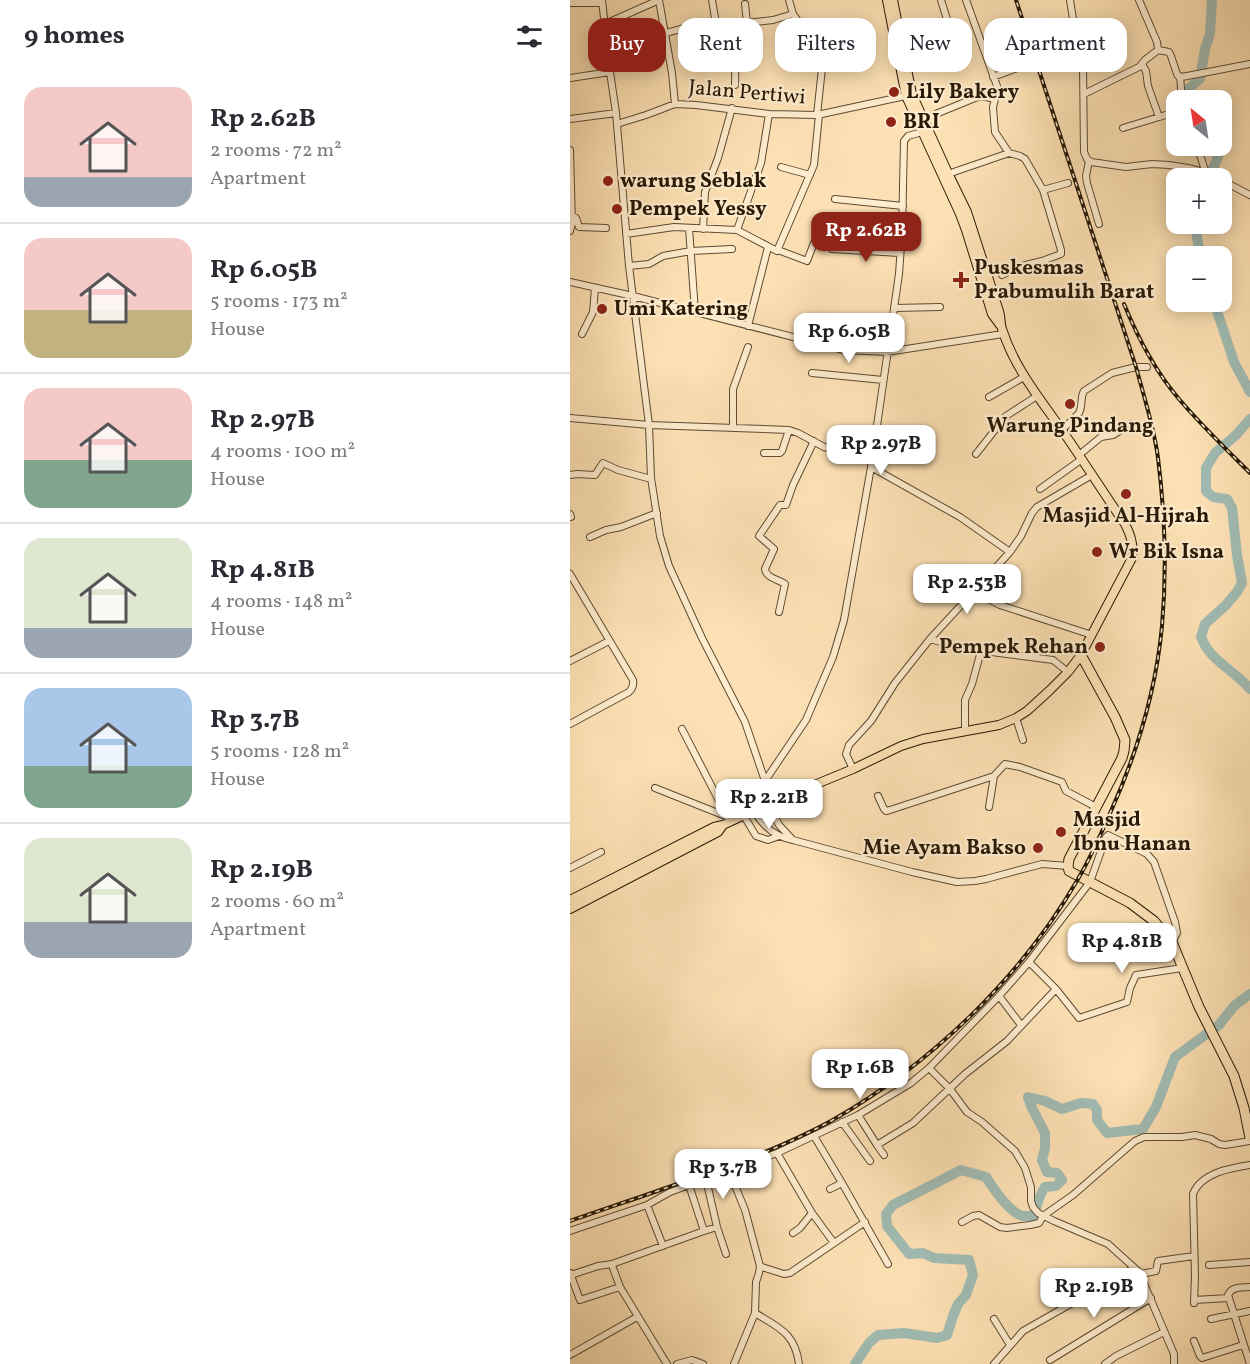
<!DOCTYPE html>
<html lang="en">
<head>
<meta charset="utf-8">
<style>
	:root { --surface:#fff; --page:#f7f7f7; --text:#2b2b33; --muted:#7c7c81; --line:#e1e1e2; --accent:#8f2418 }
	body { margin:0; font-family:Vollkorn,serif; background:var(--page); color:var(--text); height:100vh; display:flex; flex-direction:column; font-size:22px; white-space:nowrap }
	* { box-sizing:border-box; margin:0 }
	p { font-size:20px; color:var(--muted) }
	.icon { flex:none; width:33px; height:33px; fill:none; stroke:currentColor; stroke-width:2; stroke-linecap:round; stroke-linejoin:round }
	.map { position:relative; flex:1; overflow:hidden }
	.panel { display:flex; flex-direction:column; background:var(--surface); width:570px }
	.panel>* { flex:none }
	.banner { position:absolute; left:18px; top:18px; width:570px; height:54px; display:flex; gap:12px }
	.needle { width:39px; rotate:330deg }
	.fabs { position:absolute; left:596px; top:90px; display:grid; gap:12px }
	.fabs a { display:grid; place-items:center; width:66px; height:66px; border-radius:12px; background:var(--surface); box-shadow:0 3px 15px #0003; font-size:30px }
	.price { position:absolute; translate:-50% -51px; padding:0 14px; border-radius:12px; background:#fff; color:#222; font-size:20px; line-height:39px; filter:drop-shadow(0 2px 3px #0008) }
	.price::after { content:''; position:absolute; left:50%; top:36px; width:18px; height:14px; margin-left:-9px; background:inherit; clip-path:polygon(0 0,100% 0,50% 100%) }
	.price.selected { background:var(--accent); color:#fff }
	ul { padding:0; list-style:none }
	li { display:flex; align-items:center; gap:18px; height:150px; padding:0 24px }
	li+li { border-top:2px solid var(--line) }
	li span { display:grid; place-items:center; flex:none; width:168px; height:120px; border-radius:18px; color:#555 }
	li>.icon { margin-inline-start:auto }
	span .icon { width:72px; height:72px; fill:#fffc; stroke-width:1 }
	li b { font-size:26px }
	h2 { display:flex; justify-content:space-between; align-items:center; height:72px; padding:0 24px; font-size:26px }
	.chip { padding:0 21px; border-radius:18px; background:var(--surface); box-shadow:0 3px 15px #0003; font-size:21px; line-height:54px }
	.chip.selected { background:var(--accent); color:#fff }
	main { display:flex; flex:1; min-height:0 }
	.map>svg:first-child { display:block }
</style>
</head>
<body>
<main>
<section class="panel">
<h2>9 homes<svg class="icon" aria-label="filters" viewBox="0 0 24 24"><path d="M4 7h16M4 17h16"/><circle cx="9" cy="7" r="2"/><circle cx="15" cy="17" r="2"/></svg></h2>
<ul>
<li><span style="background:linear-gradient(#f6c9c9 75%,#9aa5b1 0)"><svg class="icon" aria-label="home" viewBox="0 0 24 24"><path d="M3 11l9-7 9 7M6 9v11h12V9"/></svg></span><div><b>Rp 2.62B</b><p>2 rooms · 72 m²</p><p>Apartment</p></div></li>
<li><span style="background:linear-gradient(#f6c9c9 60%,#c2b280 0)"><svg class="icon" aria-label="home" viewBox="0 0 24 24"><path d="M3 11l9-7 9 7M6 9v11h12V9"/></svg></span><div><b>Rp 6.05B</b><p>5 rooms · 173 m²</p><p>House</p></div></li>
<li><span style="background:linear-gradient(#f6c9c9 60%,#7fa58c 0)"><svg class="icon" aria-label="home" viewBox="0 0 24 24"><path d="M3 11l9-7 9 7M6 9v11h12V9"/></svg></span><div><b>Rp 2.97B</b><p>4 rooms · 100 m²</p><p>House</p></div></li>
<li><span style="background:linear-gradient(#dfe7d0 75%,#9aa5b1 0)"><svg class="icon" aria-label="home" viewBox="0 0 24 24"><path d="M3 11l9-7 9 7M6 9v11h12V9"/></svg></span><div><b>Rp 4.81B</b><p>4 rooms · 148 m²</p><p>House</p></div></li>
<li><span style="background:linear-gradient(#a9c7e8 65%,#7fa58c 0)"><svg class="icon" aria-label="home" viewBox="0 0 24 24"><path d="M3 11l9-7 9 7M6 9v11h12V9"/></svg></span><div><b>Rp 3.7B</b><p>5 rooms · 128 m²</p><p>House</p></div></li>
<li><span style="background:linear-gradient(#dfe7d0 70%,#9aa5b1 0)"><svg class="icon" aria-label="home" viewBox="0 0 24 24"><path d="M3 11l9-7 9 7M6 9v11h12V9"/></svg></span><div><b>Rp 2.19B</b><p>2 rooms · 60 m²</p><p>Apartment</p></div></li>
</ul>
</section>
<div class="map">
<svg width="680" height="1364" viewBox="0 0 680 1364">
	<rect width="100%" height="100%" fill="#fde1b4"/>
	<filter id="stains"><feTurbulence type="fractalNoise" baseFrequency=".00333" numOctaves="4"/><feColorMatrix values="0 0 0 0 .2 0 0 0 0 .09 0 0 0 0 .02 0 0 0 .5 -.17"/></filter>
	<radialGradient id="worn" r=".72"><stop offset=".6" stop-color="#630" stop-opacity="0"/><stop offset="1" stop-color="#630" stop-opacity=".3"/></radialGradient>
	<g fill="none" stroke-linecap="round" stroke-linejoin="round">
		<!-- river -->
		<path stroke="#a1bcb4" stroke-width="10" d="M620,100L618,97L619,88L630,79L635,49L640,34L642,0
			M637,178C647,163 654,147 652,128L651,127
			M625,224L630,256
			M644,302L664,362L680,392
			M680,419L666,435L645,453L636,468V491L643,497L657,499L662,508L667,555L672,583L667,592L656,605L635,624L631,637C633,641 635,646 638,650C649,665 668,674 680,689
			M285,1364L299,1343L308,1335L334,1333L367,1338L377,1335L383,1316L388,1304L396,1295L403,1275L399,1260L364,1258L353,1253L339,1254L317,1226L316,1214L323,1205L391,1170L416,1177C423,1188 440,1213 453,1216C457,1216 460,1216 463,1216C468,1205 468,1197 475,1187L486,1186L492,1180L487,1173L477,1172L472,1160L475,1148V1133L462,1108L458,1097L475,1101L492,1109L511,1103L523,1104L527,1110V1120L537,1133L573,1129L586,1107L605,1057L649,1025L664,1006L680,994"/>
		<!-- minor casing -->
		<g stroke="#5d4b32" stroke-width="8">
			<path id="minor" d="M32,0L40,72L46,113L59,266L79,425L81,478L90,536L99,566L132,638L175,722L195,781L198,804L209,825L223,840
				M89,0L102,73L105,104
				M142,0L153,65
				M219,0L223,14L233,28L249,60L252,68L247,115
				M371,0L381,32
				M500,0L504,25L513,66L514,152L517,159L521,162L556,167L582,164L599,165L618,168L638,173L649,178
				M569,0L587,42L588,50
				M0,3H32
				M177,23L203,20L223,14
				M35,24L89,0
				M95,33C110,30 128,22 144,24C155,24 167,29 177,23L175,4
				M588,50L599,52L601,56L607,74L608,76L612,77L680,64
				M572,64L576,71L578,86L589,117L606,112
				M252,68L287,61
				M610,76L612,100
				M423,77L450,67
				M0,78L40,72
				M165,85L166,26
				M514,94L569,67L575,60L588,50
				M425,99L423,107L425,132L439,153L450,156L455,159L473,190L498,183
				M0,119L46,113
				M351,120L405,98L412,96L425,99L427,86L396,0
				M47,124L76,115L105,104L126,105L199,114L247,115L340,95
				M553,128L589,117
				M627,146L636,173
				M0,150L2,224L0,231
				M519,161L516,176L517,183L529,224
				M211,167L240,175
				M375,175L439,153
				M651,180L680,195
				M265,199L333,206
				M0,214L6,218L9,227L36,228
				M119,228L125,312
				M133,229L135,192L148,158L162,108
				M167,230L191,163L199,114
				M56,234L104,227L167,230L207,251L244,165L249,115
				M262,249L330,253
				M208,250L237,261L244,243
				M59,266L79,264L93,256L121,251L162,249
				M432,275L448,267L472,261L491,254V250L473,190
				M0,282L63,296L274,350L317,352L433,334
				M324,308L370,307
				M178,326L198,247
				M12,334L23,312L25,288
				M242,373L313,380
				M419,397L454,377
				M0,418L79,425L219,430L228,433L254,447L302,459
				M163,428V389L178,347
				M306,428L334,434
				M492,430L509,413C513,406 510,397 514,391L542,373L566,367H577
				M194,453H210L212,451L219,430
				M406,454L436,416L467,396
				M509,455L531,437L543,435L561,424
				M301,467L390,517L440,552
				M0,475L7,474L25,475L33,463L48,470L81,479
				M470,489L512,459
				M0,514L1,517
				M20,537L36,530L51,527L87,513
				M0,574L63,680C64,685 63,688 59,692L0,724
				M403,591L430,605L522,635
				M209,612L215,584C208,579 196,578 195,569L204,549L189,536L210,505H216L223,485L244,441
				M360,639L391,648L483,660L498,672
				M0,661L39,641
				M446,718L453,740
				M112,729L160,822
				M395,732V700L402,684L411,651
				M283,769L276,754L279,745L301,721L325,683L360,639L440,552L451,536L462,513L467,507L522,475
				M195,781L236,720L263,657L274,620L301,467L329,274L332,232L334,141L338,136L356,131
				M85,788L158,817
				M308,796L314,809L316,811L320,810L424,776L435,764L450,767L492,782L496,791L526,807
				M419,807L424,776
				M184,811C193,826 205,837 223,840L342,872L387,882L405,881L416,879L472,864L498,866
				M174,816L186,836L198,840L209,836
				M0,868L31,852
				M459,962L486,989L509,1018L557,1002L560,988L566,975L612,968
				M429,996L451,1025
				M359,1068L380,1089L397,1112L412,1122L445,1151L455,1168L461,1187V1201L463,1207L468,1213L484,1221L538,1244L569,1272L604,1354V1364
				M288,1115L307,1145L343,1123L395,1074L437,1041L486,989
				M272,1122L300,1161
				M244,1136L272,1183L318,1264
				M307,1145L314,1155
				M207,1153L242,1213L264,1243
				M159,1171L175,1210L190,1266L192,1267L214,1274L220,1273L295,1222
				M136,1179L147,1227L156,1254
				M119,1185L134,1231
				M260,1189L272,1183
				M77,1205L93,1246
				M392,1222L403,1216L409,1215L430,1227L437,1228L460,1225L469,1223L473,1216L503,1195L565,1141L574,1137H612L625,1135L641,1139L649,1144L655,1145L680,1141
				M0,1231L77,1205L100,1192L207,1153L288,1115L341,1083L359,1068L429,996L459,962L520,882L536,837L538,835L577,854L584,862L605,922L607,933L602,942
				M223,1233L230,1228L242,1213
				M42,1264L43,1268L50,1287L97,1364
				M639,1265L680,1262
				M0,1273L10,1300L50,1287
				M571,1274L586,1271L588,1261L624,1256
				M1,1275L28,1266L42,1264L134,1231L147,1227
				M624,1300L659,1298
				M624,1303L625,1276L623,1194C631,1173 660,1168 680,1165
				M185,1313C209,1328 225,1333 229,1364
				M424,1319L440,1345
				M641,1319L680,1311
				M624,1341L630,1356L632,1358L673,1345
				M0,1355L67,1317
				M480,1360L581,1298
				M107,1364L122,1360L133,1364
				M164,1364L185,1313L186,1282L189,1273L190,1266
				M424,1364L453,1331L564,1268
				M535,1364L546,1356L594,1332
				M680,1364L658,1295C662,1286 672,1288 680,1287"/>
		</g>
		<!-- major casing -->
		<g stroke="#281906" stroke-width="10">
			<path id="major" d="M317,0L323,31
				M329,61L336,96L390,214L396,230L422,314L430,325
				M0,900L144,827L153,825L198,804L283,769L331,746L353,739L429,725L446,718L457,711L479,691L498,672L511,655L562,558C564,546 561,535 555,524C535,495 516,465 496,436C472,401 445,370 432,329C430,323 431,317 429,311L397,212L378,173L342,94L323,0
				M0,909L148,832L153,825"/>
		</g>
		<!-- highway casing -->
		<g stroke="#281906" stroke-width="11">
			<path id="highway" d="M511,655L545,717L555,740L554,751L552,758L499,859L498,866L499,871L560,903L584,921L602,942L629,1007L664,1076L674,1108L680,1138"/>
		</g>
		<!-- minor -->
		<use href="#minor" stroke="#feecce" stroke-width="6"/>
		<!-- major -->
		<use href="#major" stroke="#fde1b4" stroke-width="8"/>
		<!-- highway -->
		<use href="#highway" stroke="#fde1b4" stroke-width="9"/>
		<!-- rail casing -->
		<g stroke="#281906" stroke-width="4">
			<path id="rail" d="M554,304C568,338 585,371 609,399C631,425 656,449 680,473
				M0,1221C37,1208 74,1196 110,1183C162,1166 213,1147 261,1121C360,1065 451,978 508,879C521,857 531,834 541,811C567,753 586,690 592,626C597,570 595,514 588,458C584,427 574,397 566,367L446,0"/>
		</g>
		<!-- rail -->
		<use href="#rail" stroke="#feecce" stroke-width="1.5" stroke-dasharray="4.5" stroke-linecap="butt"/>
	</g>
	<!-- markers -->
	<g fill="#8f2418" stroke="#feecce" stroke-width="2">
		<circle cx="324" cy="92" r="6"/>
		<circle cx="321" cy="122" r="6"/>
		<circle cx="38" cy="181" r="6"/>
		<circle cx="47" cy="209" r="6"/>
		<path d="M388 271h6v6h6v6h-6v6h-6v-6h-6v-6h6z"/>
		<circle cx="32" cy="309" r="6"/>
		<circle cx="500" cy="404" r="6"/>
		<circle cx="556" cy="494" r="6"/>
		<circle cx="527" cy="552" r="6"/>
		<circle cx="530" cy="647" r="6"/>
		<circle cx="491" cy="832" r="6"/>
		<circle cx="468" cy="848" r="6"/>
	</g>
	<g text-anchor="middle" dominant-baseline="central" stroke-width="4.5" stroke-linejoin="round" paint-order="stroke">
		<!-- poi labels -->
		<g font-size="21" font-weight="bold" fill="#281906" stroke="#feecce" text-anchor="start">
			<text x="336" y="92">Lily Bakery</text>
			<text x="333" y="122">BRI</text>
			<text x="50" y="181">warung Seblak</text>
			<text x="59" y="209">Pempek Yessy</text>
			<text x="404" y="268">Puskesmas<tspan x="404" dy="24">Prabumulih Barat</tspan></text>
			<text x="44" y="309">Umi Katering</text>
			<text x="500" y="426" text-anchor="middle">Warung Pindang</text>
			<text x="556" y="516" text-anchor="middle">Masjid Al-Hijrah</text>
			<text x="539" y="552">Wr Bik Isna</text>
			<text x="518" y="647" text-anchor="end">Pempek Rehan</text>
			<text x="503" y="820">Masjid<tspan x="503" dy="24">Ibnu Hanan</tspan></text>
			<text x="456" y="848" text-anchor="end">Mie Ayam Bakso</text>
		</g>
		<!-- street labels -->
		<g font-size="21" fill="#281906" stroke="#feecce">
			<text transform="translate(177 93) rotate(5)">Jalan Pertiwi</text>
		</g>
	</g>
	<rect width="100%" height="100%" filter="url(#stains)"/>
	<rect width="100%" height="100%" fill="url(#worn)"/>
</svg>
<div class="fabs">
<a><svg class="needle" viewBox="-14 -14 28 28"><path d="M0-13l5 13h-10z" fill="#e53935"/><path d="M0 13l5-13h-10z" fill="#7c7c81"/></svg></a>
<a>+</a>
<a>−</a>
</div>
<b class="price selected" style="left:296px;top:263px">Rp 2.62B</b>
<b class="price" style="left:279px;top:364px">Rp 6.05B</b>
<b class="price" style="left:311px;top:476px">Rp 2.97B</b>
<b class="price" style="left:397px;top:615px">Rp 2.53B</b>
<b class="price" style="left:199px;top:830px">Rp 2.21B</b>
<b class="price" style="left:552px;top:974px">Rp 4.81B</b>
<b class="price" style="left:290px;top:1100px">Rp 1.6B</b>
<b class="price" style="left:153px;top:1200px">Rp 3.7B</b>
<b class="price" style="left:524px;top:1319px">Rp 2.19B</b>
<div class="banner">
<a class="chip selected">Buy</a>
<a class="chip">Rent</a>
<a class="chip">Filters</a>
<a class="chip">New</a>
<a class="chip">Apartment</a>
</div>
</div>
</main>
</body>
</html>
